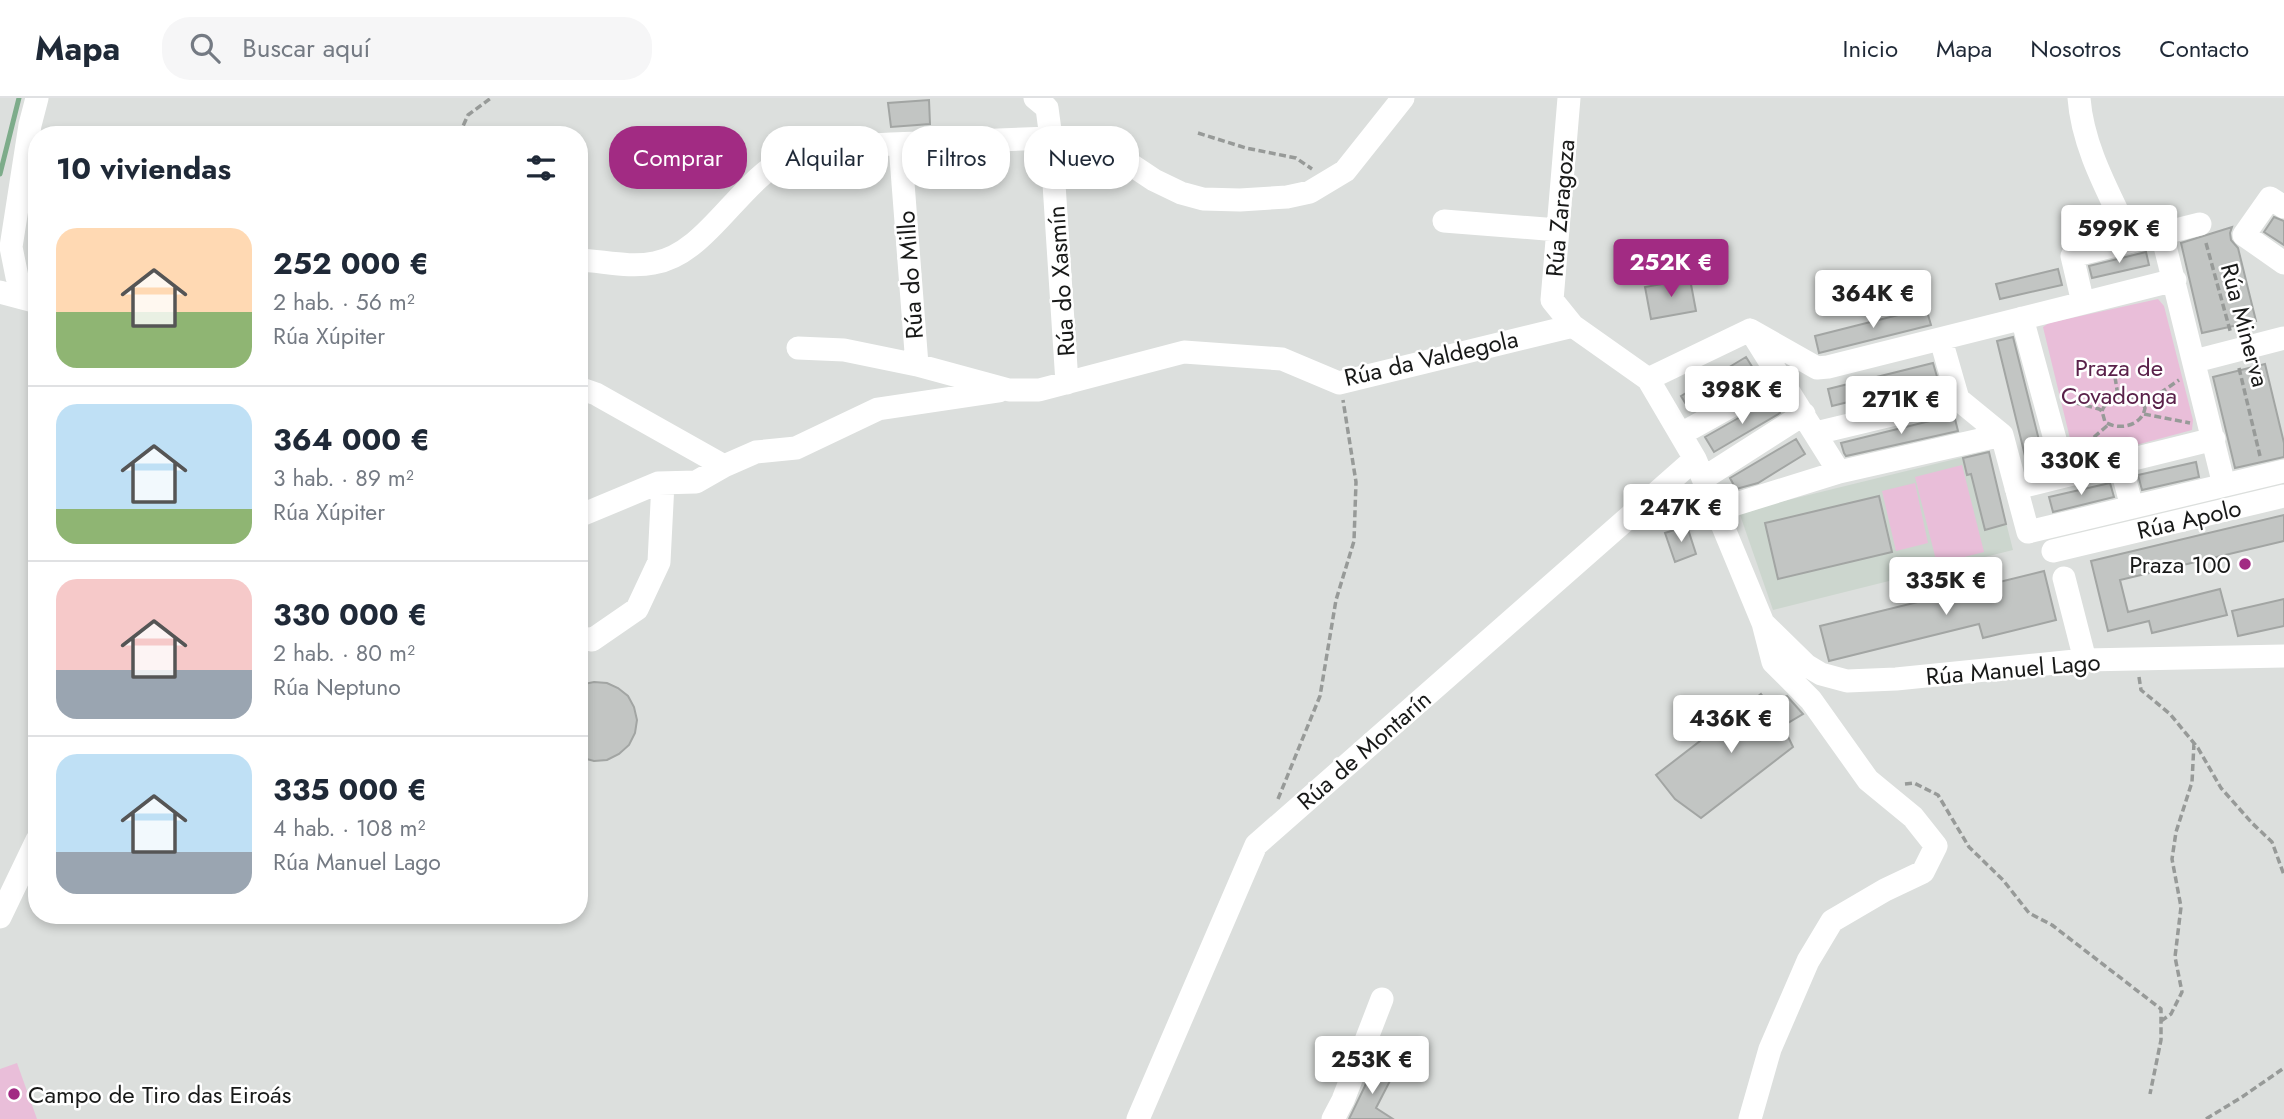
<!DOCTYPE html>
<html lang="es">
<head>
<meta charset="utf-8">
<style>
	:root { --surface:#fff; --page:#f6f6f7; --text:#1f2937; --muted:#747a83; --line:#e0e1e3; --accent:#a22b83 }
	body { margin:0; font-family:Jost,sans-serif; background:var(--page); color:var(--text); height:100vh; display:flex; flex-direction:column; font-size:26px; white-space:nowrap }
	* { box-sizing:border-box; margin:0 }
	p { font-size:23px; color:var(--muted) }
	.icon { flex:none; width:38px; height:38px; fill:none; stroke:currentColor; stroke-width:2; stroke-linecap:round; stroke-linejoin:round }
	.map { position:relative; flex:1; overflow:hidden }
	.sheet { position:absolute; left:28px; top:28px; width:560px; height:798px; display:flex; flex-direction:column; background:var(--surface); border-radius:28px; box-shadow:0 4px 10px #0003 }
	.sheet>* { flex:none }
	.hud { position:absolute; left:609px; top:28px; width:665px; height:63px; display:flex; gap:14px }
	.price { position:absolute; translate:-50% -60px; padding:0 16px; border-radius:7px; background:#fff; color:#222; font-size:23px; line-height:46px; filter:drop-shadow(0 2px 4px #0008) }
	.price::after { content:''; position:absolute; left:50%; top:42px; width:21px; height:16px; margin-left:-10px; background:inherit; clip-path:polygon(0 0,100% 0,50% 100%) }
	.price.on { background:var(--accent); color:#fff }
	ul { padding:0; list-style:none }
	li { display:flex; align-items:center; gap:21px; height:175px; padding:0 28px }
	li+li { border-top:2px solid var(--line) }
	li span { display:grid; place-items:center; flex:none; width:196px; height:140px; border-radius:21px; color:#555 }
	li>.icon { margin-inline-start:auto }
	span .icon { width:84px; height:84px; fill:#fffc; stroke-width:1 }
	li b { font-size:30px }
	h2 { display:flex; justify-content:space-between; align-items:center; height:84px; padding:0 28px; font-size:30px }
	.pill { padding:0 24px; border-radius:28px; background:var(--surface); box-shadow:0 4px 10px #0003; font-size:24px; line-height:63px }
	.pill.on { background:var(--accent); color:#fff }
	header { display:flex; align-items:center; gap:42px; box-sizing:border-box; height:98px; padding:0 35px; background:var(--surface); border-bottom:2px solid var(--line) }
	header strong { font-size:33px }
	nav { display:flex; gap:38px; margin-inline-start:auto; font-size:24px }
	.search { width:490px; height:63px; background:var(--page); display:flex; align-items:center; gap:18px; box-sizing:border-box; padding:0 24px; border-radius:28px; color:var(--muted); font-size:26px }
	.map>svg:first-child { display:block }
</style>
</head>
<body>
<header>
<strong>Mapa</strong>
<div class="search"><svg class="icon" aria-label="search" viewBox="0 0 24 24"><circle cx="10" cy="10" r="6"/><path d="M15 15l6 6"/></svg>Buscar aquí</div>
<nav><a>Inicio</a><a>Mapa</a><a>Nosotros</a><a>Contacto</a></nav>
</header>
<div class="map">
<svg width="2284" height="1021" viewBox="0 0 2284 1021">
	<rect width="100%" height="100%" fill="#dcdfdd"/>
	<!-- built -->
	<path fill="#ccd6ce" d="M1988,353L2013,452L1773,512L1739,414Z"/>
	<!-- green -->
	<path fill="#e9bed9" d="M2158,201L2164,208L2193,322L2192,332L2080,362L2075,361L2043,229L2049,225Z
		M1962,367L1984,454L1937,466L1915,379Z
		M1915,385L1928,445L1896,453L1882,393Z
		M17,965L37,1021H0V971Z"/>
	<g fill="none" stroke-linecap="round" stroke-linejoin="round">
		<!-- stream -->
		<path stroke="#7dac8a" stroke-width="5" d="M0,76L19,0"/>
	</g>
	<!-- building -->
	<path fill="#c2c5c3" stroke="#a2a5a3" stroke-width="2" d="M929,2L930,26L891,29L888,5Z
		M2274,119L2284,123V147L2264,134Z
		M2232,129L2230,135L2231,142L2238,150L2256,223L2202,235L2181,145Z
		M2146,154L2149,167L2092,180L2089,168Z
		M2058,171L2062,187L2000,201L1996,186Z
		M1690,181L1696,213L1651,221L1645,189Z
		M1926,210L1931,227L1819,255L1815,238Z
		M2013,239L2044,362L2027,366L1997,243Z
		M1746,259L1756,275L1690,313L1681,298Z
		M1933,265L1938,282L1832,308L1828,291Z
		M2265,266L2284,345V359L2235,370L2213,279Z
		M1772,301L1780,315L1714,354L1705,339Z
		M1954,317L1958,333L1846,358L1844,355L1841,345Z
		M1796,341L1805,356L1758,385L1736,391L1730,380Z
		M1989,354L2006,426L1985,432L1971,376L1967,377L1963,360Z
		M2196,364L2199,379L2142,392L2138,377Z
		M2110,385L2114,399L2053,414L2049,399Z
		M1879,398L1892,454L1778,481L1765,425Z
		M2284,417V443L2120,482L2128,514L2220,491L2227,517L2152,535L2149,523L2108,533L2091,463Z
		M1687,428L1696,456L1675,464L1665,435Z
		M2044,473L2056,522L1983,540L1979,526L1829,563L1820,528Z
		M2284,501V528L2238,538L2232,513Z
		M594,584L607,585L618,590L628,598L634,609L637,622L635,635L629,647L619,656L607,662L594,663L579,659V587Z
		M1761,596L1769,606L1787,598L1803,616L1783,628L1793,649L1701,720L1675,701L1656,677Z
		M1371,967L1393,977L1376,1010L1393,1021H1349L1365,988Z"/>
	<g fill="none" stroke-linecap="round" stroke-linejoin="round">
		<!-- path -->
		<path stroke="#979a98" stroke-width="3.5" stroke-dasharray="7 3.5" stroke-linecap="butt" d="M1198,35L1246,50L1296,60L1312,71
			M459,37L468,17L491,0
			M2206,145L2231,236
			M2239,270L2260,358
			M2115,279L2118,298
			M2065,302L2099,311L2102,313L2105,324C2119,333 2142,328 2145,310C2136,293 2109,294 2102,313
			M2143,307L2179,282
			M2144,316L2190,325
			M2078,353L2108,327
			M2139,579L2141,592L2170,616L2198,650L2221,690L2252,725L2272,744L2284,777
			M1905,686L1914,685L1938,697L1969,749L2003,782L2029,815L2052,827L2161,911V942L2150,996
			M1278,701L1320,598L1336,502L1354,443L1356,384L1343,302
			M2161,923L2171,916L2182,894L2175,859L2181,809L2172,761L2176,734L2192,684L2194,645
			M2206,1021L2242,999L2284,970"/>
		<!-- minor -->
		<path stroke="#fff" stroke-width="23" d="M1035,0L1047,10L1051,40L1067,285
			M1569,0L1552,202L1573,228L1648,281L1695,361L1763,525L1773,564L1811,602L1868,682L1913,719L1936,748L1923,774L1885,792L1832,823L1808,863L1770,951L1750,1021
			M2079,0C2082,42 2102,82 2120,119L2162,136
			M900,46L917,267
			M2284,109L2270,100L2244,137L2284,165
			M1444,123L1558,132
			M2162,136L2224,387
			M579,162C603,163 630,170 654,165C708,156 740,80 791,58C821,45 859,48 891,46C945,44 998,42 1051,40L1081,42L1106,50L1154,82L1181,95L1203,101L1240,102L1287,99L1310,94L1345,73L1403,0
			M0,194L37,204
			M37,199L25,192L17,179L11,149L30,27L37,0
			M2083,205L2072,158L2200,126
			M2022,220L2065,378
			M1750,232L1817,270L1828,269L2175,182
			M1752,235L1839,374
			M1941,242L1958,301L2002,337L2028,434L2284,373
			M798,250L844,252L917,267L1009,292H1039L1184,254L1282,261L1339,285L1573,228
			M2195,263L2284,240
			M1648,281L1750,232
			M579,290L596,296L724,368
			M1816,335L1958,301
			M1681,336L1781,280
			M2120,364L2132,409
			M1704,380L1804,316
			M2016,390L2214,341
			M1717,412L1839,374L2002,337
			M579,418L658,385L696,384L724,368L756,354L796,350L878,311L999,293
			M2053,453L2284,398
			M2064,480L2085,562
			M1763,525L1806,567L1821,576L1847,583L1896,581L2085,562L2284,558
			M579,539L592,542L637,511L659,464L663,385
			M0,819L37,742
			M1138,1021L1256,747L1695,361
			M1333,1021L1343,1002L1382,901"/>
	</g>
	<!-- markers -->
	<g fill="#a22b83" stroke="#fff" stroke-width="2.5">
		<circle cx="2245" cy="466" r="7"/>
		<circle cx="14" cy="996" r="7"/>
	</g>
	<g text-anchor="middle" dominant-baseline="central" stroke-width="5" stroke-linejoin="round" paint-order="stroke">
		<!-- street labels -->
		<g font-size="24" fill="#181918" stroke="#fff">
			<text transform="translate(1560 110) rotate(-85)">Rúa Zaragoza</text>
			<text transform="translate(910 177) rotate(-94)">Rúa do Millo</text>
			<text transform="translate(1061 183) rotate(-94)">Rúa do Xasmín</text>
			<text transform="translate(2245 227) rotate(75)">Rúa Minerva</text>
			<text transform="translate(1431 260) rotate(-13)">Rúa da Valdegola</text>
			<text transform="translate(2189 421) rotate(-13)">Rúa Apolo</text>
			<text transform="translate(2013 571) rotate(-5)">Rúa Manuel Lago</text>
			<text transform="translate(1364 652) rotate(-41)">Rúa de Montarín</text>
		</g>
		<!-- park labels -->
		<g font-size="24" fill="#5a214a" stroke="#fff">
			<text x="2119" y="269">Praza de<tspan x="2119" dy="28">Covadonga</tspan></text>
		</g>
		<!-- poi labels -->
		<g font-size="24" fill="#181918" stroke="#fff" text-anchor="end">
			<text x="2231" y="466">Praza 100</text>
			<text x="28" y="996" text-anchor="start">Campo de Tiro das Eiroás</text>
		</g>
	</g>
</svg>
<b class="price" style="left:2119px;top:167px">599K €</b>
<b class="price on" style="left:1671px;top:201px">252K €</b>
<b class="price" style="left:1873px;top:232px">364K €</b>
<b class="price" style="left:1742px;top:328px">398K €</b>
<b class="price" style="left:1901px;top:338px">271K €</b>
<b class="price" style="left:2081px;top:399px">330K €</b>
<b class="price" style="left:1681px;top:446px">247K €</b>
<b class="price" style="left:1946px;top:519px">335K €</b>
<b class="price" style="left:1731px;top:657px">436K €</b>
<b class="price" style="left:1372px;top:998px">253K €</b>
<div class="hud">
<a class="pill on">Comprar</a>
<a class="pill">Alquilar</a>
<a class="pill">Filtros</a>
<a class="pill">Nuevo</a>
</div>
<section class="sheet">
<h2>10 viviendas<svg class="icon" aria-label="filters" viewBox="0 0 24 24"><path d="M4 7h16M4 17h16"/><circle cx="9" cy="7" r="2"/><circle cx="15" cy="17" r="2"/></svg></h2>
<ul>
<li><span style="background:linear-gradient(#ffd9b3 60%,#8fb573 0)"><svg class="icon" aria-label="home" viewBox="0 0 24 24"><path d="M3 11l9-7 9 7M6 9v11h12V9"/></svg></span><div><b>252 000 €</b><p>2 hab. · 56 m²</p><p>Rúa Xúpiter</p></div></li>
<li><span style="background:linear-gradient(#bfe0f5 75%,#8fb573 0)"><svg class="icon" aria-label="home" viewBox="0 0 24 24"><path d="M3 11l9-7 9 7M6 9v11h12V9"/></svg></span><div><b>364 000 €</b><p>3 hab. · 89 m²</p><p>Rúa Xúpiter</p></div></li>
<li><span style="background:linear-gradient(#f6c9c9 65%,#9aa5b1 0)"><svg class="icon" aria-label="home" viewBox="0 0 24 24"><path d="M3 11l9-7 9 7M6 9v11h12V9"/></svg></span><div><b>330 000 €</b><p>2 hab. · 80 m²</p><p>Rúa Neptuno</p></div></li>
<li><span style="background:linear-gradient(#bfe0f5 70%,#9aa5b1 0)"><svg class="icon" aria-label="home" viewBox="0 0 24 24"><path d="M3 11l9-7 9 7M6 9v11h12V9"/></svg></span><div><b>335 000 €</b><p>4 hab. · 108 m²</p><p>Rúa Manuel Lago</p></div></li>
</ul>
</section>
</div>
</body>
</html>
